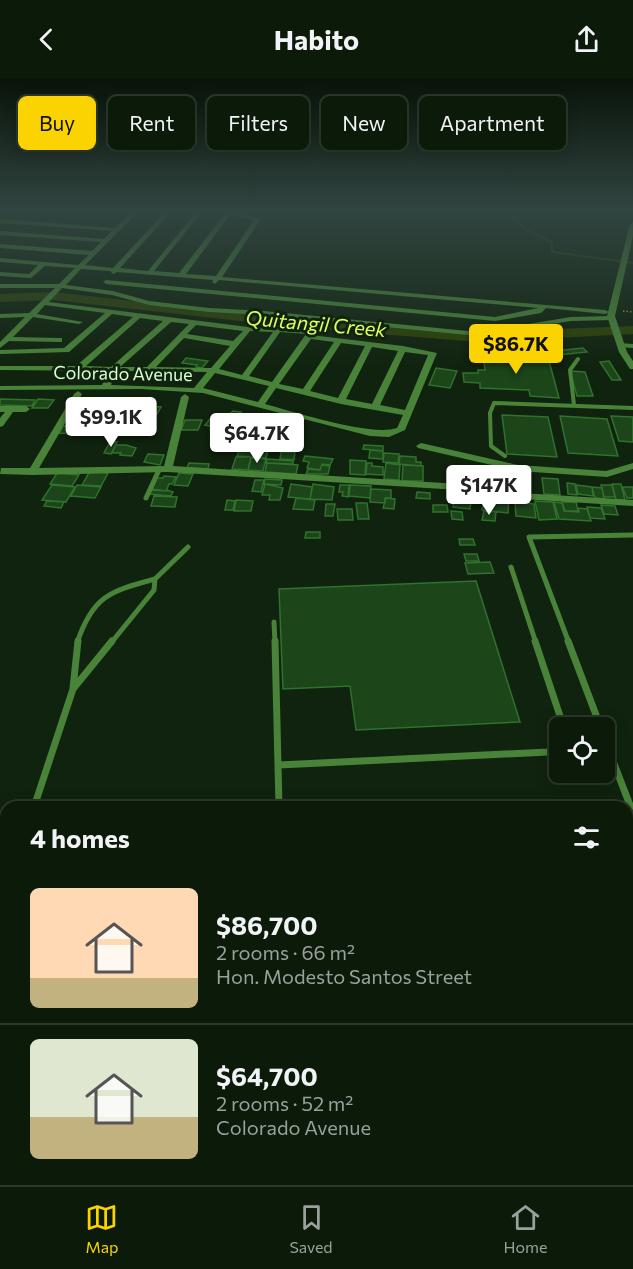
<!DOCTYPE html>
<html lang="en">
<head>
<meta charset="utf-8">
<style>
	:root { --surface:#0c1a0a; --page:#152313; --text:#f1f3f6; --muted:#9aa19c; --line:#2c382b; --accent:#fbd300 }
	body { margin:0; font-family:Commissioner,sans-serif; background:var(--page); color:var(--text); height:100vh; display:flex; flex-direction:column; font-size:22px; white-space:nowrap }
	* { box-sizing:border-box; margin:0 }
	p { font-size:20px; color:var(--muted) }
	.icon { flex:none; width:33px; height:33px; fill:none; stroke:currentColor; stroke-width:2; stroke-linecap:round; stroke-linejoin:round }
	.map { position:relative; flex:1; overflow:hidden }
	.side { position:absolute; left:0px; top:723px; width:633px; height:384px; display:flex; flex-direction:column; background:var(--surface); border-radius:18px 18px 0 0; box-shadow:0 3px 15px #0003,0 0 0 2px var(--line) }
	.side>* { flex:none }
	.banner { position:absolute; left:18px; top:18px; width:597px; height:54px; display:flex; gap:12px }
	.fabs { position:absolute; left:549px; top:639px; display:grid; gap:12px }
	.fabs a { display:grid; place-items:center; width:66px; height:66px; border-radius:9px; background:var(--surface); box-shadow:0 3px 15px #0003,0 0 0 2px var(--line); font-size:30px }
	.price { position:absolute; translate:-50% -51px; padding:0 14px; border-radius:6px; background:#fff; color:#222; font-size:20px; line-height:39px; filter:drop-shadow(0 2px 3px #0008) }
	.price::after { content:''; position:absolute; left:50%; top:36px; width:18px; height:14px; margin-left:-9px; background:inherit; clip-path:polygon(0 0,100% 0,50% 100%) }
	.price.selected { background:var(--accent); color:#111 }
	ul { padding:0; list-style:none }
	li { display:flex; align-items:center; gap:18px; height:150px; padding:0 30px }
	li+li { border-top:2px solid var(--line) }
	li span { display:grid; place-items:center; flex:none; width:168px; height:120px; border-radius:9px; color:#555 }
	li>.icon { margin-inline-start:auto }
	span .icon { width:72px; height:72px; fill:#fffc; stroke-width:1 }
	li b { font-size:26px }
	h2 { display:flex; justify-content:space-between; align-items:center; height:72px; padding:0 30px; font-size:26px }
	.tag { padding:0 21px; border-radius:9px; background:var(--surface); box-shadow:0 3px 15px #0003,0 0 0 2px var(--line); font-size:21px; line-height:54px }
	.tag.selected { background:var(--accent); color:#111 }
	header { display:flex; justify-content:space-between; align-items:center; height:78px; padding:0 30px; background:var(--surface); font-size:27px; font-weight:700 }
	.tab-bar { display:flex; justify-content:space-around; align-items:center; height:84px; border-top:2px solid var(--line); background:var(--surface); font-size:16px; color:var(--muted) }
	.tab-bar a { display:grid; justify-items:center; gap:3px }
	.tab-bar .selected { color:var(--accent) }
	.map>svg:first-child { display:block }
</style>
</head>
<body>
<header><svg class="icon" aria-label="back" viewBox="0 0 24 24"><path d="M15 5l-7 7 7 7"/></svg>Habito<svg class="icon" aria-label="share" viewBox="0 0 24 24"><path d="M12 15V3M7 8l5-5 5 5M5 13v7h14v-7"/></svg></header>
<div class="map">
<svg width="633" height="1107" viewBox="0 0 633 1107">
	<rect width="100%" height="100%" fill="#10230e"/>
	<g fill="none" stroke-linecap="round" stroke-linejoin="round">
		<!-- stream -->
		<path stroke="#2c4109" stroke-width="2" d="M508,133L526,152L552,164V174L633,185"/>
		<!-- river -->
		<path fill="#2c4109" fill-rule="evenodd" d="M53,214L304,242L480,254L633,248V256L480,264L304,250L53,222L0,224V216Z"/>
	</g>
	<!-- building -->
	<path fill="#1c451a" stroke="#30712c" stroke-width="1.5" d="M583,270L587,274L549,278L545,274Z
		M483,277L548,279L559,320L530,318L529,312L480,310V305L464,304L463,295H478V292H485Z
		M186,280L208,283L202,290L196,289L197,287L182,285Z
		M609,283L621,302H612L600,284Z
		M436,290L457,293L450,310L429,307Z
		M570,293L585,294L593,318H577Z
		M0,321L35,322L32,328L0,327Z
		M38,321L54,322L48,330H32Z
		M133,327L161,329L157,336L129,335Z
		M233,333L241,334L234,342L221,340L224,336L229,337Z
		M502,337L548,339L557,379L507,376Z
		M560,338L607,341L618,378L568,375Z
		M611,338L633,339V364L619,363Z
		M210,341L227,344L222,351L205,347Z
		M185,342H202L198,352H181Z
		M247,345L257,346L254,352H261L258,357L241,353Z
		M63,348L81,349L77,356L59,355Z
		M242,356L263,360L262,362L265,363L262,371L240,369L242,364H239Z
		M110,364H117L111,376L104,375Z
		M116,367H126L136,370L132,378L120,377L121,375H112Z
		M364,367L383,368V373L363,371Z
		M240,370L268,372L266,380L237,378Z
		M370,372L383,373V381L369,380Z
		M281,374H295L294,382L280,381Z
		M384,375L399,376L398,385L383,384Z
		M148,376L164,377L160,387L144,384Z
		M305,378L333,381L330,387L322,386L320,392L307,390L309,384L303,383Z
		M400,378L416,379V384H421V388L399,386Z
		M236,379H251L248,392L232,391Z
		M251,380L266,381L263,393L248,392Z
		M267,381L293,383V386L266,385Z
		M350,382L366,383L365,397L350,396Z
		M189,385L209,386L208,391L187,390Z
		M267,385L298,387L296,396L265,394Z
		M367,385H372V388L383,389V397L366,396Z
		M386,385L400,387L399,402L384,401Z
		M322,387L330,388L328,396H306L308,391L320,392Z
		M403,387L423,388V403H402Z
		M90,393L108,395L101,408L82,407Z
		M461,393L471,395L466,405L457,403Z
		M472,393L481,395L476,405L468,403Z
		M57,395L79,397L72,408L50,406Z
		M179,395L193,396L188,408L174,407Z
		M481,395L497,398L493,408L477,405Z
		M164,398L176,399L172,406H169L166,413L152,411L157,400H163Z
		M498,398L513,401L509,411L494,408Z
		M542,400L558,401L560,417L544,416Z
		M265,401L282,402L281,407L264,406Z
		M255,402H264L261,414L252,413Z
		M567,405L575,406L577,417L568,416Z
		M265,406L283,410L280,422H269L270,417H262Z
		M291,406L312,409L310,421L288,419Z
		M313,406L334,409L332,422L310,421Z
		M612,406H621L625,422H616Z
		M52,407L75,409L66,424L42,422Z
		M77,407L101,409L95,420L71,418Z
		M340,407H349L348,419L342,418L343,414H339Z
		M350,407L371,408L370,420L349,418Z
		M576,407L592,409L593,418L578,416Z
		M601,407H612L615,419H604Z
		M592,409L602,410L604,421L595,420Z
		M622,409H633V420H627Z
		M371,411L391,412V420H385V425L370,424Z
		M150,412L167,413V412L173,414L171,418L149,416Z
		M417,414L430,415V421L416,420Z
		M454,414L472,416L470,431L453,429Z
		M154,418L177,419L175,429L151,428Z
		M499,418L509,419L508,435L482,432L484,422L498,424Z
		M296,420L315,422L313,432L293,431Z
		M386,420L395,421L394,431L383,430Z
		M227,422L235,423L233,432H225Z
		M236,422L253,423L251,433H234Z
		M47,423L64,424L61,430L44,428Z
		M535,423L553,424L557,441L539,442Z
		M515,424L534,426L536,440L516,438Z
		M554,424L562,425L564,433L579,434L578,430L587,431L591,443L559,441Z
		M562,424H576L578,433H565Z
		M356,425H367L369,441H358Z
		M326,426H335L333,438H325Z
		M433,427H447L448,434H433Z
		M601,427L615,428L618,437L604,436Z
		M587,429L601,430L605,441L590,440Z
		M337,431H352L353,442H338Z
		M451,433L462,434L463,442L452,441Z
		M484,433L496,434L495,443L482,442Z
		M306,454H320V460H305Z
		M459,461H473L475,467H460Z
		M464,476H477L479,483H466Z
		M490,484L494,495L468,496L465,485Z
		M476,503L520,644L356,652L350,608L283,611L279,511Z"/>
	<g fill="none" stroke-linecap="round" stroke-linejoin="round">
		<!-- path -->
		<path stroke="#b68a2e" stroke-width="1.5" stroke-dasharray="1.5 2" stroke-linecap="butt" d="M623,233L633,234"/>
		<!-- service-far3 -->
		<path stroke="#498339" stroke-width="4" d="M574,327L570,292L578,281
			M505,378L491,368L490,335L494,325L633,330"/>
		<!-- service-far2 -->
		<path stroke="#498339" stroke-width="5" d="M146,420L159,392
			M511,489L536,565
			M274,544L275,565
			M77,565C93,517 111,513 155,501
			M111,565L154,512L155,501L188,469
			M569,565L529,459L633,457"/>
		<!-- service-far1 -->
		<path stroke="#498339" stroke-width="7" d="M275,563L279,729
			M535,563L564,650
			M568,563L601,650
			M73,610L78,563
			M604,660L633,735
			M279,687L548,674L560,666
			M34,729L73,611L112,563
			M0,794L6,786"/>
		<!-- service -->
		<path stroke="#498339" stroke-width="9" d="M282,1101V1107"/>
		<!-- minor -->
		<path fill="#498339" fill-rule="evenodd" d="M133,133H139L85,187L113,190L166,133H172L120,190L148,193L197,133H203L154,193L179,195L225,136L214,133H229L261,141L222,199L605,232L609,234L605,236L546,230L541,235L495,243L106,206L103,204L106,202L495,239L538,230L219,202L215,206L212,204L213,202L117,194L113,196L110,193L81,191L66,207L113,213L149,223L209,230L264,233L478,254L571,239L611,238L615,240L611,242L571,243L478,258L264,237L209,234L149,227L112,217L62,210L49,224L248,249L306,251L313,253V257L319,258L403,268L437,275L405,352L389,359L370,358L203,315L141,311L0,312V308L102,307L108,293L0,292V288H76L133,239L112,236L69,274L0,276V272L64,270L105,235L45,227L37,236L83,244L79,246L33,239L13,259L59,260H62V264L9,263L0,270V264L25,239L0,240V236L29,235L55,210H0V206H59L75,190L45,188L31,200L0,198V194L29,196L38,187L0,184V180L78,187L89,177L0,170V166L92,173L101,164L0,157V153L104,161L112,153L0,145V141L115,150ZM230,137L254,142L216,198L186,196ZM140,240L163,243L111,289L86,288ZM171,244L189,246L147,289H120ZM196,247L243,253L233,263L187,256ZM250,253L273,254L242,297L219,291ZM280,254L306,256L272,304L249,298ZM184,260L230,268L211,290L156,289ZM311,261L334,264L303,311L279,306ZM341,265L365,268L338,320L310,313ZM372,269L398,273L372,326L346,321ZM405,274L428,277L405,332L380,327ZM116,293L207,294L194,310L111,307ZM215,295L269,308L258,324L203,310ZM276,310L341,326L403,337L397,350C371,359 295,334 265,326Z
			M618,265L633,266V270L618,269Z
			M78,313L82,316L39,390L164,388L181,319L185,316L189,319L173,388L475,407L521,415L633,422V428L521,421L475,413L168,394L32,397L0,396L1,390H30L74,316Z
			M0,328H26L30,331L26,334H13L3,348L0,349V340L5,334H0Z
			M421,365L518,387L606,393L633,385V391L607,399L518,393L418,370L416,368Z"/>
		<!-- tertiary -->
		<path fill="#498339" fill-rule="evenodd" d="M633,144V158L615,238L627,274L633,283V291H630L619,274L607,238L630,146Z"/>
	</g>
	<!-- sky -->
	<linearGradient id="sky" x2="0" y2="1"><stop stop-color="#091308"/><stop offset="0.46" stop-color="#314541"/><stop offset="1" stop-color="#314541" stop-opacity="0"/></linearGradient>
	<rect width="633" height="288" fill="url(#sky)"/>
	<g text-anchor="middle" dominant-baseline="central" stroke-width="6" stroke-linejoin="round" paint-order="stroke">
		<!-- far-street labels -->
		<g font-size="18" fill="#d7ffd0" stroke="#10230e">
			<text transform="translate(123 295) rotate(1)">Colorado Avenue</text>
		</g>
		<!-- far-water labels -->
		<g font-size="20" font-style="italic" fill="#dfff5e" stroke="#10230e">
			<text transform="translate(316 245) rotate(5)">Quitangil Creek</text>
		</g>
	</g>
</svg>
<div class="fabs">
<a><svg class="icon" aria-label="locate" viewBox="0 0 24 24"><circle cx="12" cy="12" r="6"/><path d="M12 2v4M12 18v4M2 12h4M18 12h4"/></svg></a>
</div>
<b class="price selected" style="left:516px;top:297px">$86.7K</b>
<b class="price" style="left:111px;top:370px">$99.1K</b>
<b class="price" style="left:257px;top:386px">$64.7K</b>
<b class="price" style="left:489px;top:438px">$147K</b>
<div class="banner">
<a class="tag selected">Buy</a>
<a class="tag">Rent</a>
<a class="tag">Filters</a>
<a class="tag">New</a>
<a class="tag">Apartment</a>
</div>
<section class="side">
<h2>4 homes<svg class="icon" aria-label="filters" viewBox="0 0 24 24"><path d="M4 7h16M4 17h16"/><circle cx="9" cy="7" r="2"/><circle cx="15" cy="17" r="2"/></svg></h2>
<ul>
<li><span style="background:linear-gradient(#ffd9b3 75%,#c2b280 0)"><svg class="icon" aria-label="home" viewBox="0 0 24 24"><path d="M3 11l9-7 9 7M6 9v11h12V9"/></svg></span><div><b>$86,700</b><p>2 rooms · 66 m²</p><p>Hon. Modesto Santos Street</p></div></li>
<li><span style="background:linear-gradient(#dfe7d0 65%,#c2b280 0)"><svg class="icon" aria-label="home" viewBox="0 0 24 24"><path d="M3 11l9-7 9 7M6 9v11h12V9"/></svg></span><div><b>$64,700</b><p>2 rooms · 52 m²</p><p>Colorado Avenue</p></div></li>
</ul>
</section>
</div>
<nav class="tab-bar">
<a class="selected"><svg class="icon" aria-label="map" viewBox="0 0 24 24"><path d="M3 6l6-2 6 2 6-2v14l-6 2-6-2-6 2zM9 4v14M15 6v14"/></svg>Map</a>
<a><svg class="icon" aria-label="saved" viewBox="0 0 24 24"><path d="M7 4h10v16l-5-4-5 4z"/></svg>Saved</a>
<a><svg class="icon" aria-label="home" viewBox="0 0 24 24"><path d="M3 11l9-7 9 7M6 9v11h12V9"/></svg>Home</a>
</nav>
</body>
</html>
